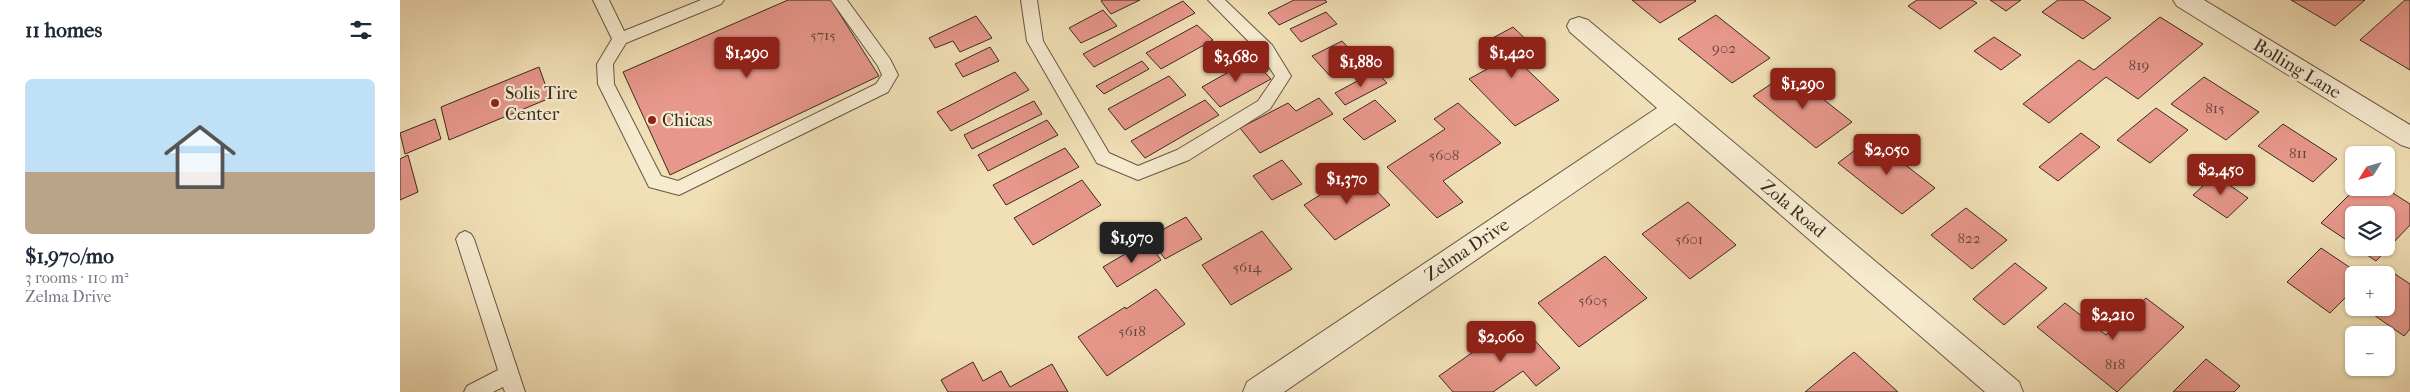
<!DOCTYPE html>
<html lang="en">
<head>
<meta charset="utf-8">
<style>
	:root { --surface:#fff; --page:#f6f6f7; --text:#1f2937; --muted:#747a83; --accent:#8f2418 }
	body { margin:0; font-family:"IM FELL French Canon",serif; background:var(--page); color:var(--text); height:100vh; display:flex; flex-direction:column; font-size:19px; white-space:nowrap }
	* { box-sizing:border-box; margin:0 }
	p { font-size:16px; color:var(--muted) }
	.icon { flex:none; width:28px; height:28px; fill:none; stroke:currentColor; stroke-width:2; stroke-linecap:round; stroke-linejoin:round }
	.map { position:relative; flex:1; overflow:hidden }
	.details { display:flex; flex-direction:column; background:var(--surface); width:400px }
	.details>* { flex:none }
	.needle { width:32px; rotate:233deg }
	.buttons { position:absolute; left:1945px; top:146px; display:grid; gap:10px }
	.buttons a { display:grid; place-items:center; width:50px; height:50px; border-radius:8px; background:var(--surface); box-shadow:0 1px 4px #0004; font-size:25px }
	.price { position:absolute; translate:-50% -42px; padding:0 11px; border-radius:5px; background:var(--accent); color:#fff; font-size:16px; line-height:32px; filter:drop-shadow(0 1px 2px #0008) }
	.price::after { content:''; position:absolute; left:50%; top:30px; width:15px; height:11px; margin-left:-8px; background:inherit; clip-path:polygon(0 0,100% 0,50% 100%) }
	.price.on { background:#222; color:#fff }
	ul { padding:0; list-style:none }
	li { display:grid; align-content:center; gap:10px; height:265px; padding:0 25px }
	li span { display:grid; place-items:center; height:155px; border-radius:8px; color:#555 }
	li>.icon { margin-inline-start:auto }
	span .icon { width:90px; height:90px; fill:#fffc; stroke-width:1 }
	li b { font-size:21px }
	h2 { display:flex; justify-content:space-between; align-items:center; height:60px; padding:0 25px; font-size:21px }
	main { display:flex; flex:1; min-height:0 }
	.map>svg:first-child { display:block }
</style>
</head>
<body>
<main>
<section class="details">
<h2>11 homes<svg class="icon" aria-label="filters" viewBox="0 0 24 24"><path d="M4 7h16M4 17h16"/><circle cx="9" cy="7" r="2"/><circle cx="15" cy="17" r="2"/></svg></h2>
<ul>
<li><span style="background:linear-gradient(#bfe0f5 60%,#b9a48a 0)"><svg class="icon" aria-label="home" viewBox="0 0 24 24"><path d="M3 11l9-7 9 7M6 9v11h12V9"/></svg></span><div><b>$1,970/mo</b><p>3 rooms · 110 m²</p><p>Zelma Drive</p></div></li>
</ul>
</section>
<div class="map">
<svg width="2010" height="392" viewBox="0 0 2010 392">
	<rect width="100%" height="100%" fill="#f1dfb5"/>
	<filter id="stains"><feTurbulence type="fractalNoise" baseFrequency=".004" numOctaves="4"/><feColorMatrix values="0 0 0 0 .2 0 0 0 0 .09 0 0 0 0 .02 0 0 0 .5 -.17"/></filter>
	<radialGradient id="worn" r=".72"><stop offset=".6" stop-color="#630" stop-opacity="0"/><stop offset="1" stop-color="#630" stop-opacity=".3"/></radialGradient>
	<!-- building -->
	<path fill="#e7978b" stroke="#372b24" d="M388,0H431L479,76L270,175L223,72Z
		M703,0H740L711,14L701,1Z
		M894,0H925L927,2L879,25L868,13Z
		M1232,0H1295L1296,1L1260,23Z
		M1517,0H1572L1577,3L1540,29L1508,6Z
		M1590,0H1621L1606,11Z
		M1658,0H1683L1711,18L1683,39L1642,12Z
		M1891,0H1965L1935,26Z
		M2005,0H2010V70L1960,40Z
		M783,1L795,13L694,67L683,54Z
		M703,10L717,26L681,43L669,28Z
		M926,12L937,24L901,42L890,29Z
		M1316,15L1370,58L1332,83L1278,39Z
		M576,16L592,38L560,52L553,41L535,48L529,38Z
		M1760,17L1803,44L1738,99L1706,77L1649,123L1623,104L1679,60L1694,70Z
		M797,25L813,40L761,69L746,53Z
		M1113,27L1135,48L1116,59L1159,100L1115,126L1069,79L1098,63L1080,45Z
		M1594,37L1621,55L1601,70L1574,51Z
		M942,41L959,59L929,75L912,56Z
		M590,47L599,61L563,77L555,64Z
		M852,59L871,79L820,107L802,87Z
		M742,61L749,69L704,94L696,86Z
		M139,67L150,98L49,140L41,107Z
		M976,71L987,83L945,105L935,93Z
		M615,72L629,90L551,131L537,112Z
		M1389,72L1452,122L1416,148L1353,96Z
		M769,76L786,95L725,130L708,109Z
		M1804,77L1859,112L1826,140L1771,104Z
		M919,98L933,114L860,153L840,128L888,103L896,111Z
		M805,100L819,115L745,158L731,141Z
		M975,100L996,121L964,140L943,119Z
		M634,101L642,114L572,149L564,135Z
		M1058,103L1101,143L1043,181L1063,202L1037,218L987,167L1045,129L1034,119Z
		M1756,108L1788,130L1750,163L1717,140Z
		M35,119L41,139L5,154L0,133Z
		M647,120L658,135L588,171L578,155Z
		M1883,124L1937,159L1913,182L1858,146Z
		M1681,133L1700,147L1658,181L1639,167Z
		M1471,138L1535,188L1502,214L1438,163Z
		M665,148L679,167L606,205L593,185Z
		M8,155L18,192L0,200V159Z
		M882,160L902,184L872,200L853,176Z
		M958,171L990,205L935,240L904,205Z
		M1815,175L1848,198L1827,218L1793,195Z
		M682,180L701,205L633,245L614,218Z
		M1956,188H1985L2010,204V225L1976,261L1957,248H1986V215H1954V245L1921,223Z
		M1288,202L1336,245L1290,279L1242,234Z
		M1566,208L1607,240L1572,269L1531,235Z
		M786,217L802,239L765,259L749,237Z
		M862,231L892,269L831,305L802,265Z
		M747,241L761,260L717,287L703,267Z
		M1921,248L1961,275H1954V289L1930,313L1887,282Z
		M1205,256L1247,298L1179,347L1138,303Z
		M1615,263L1647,288L1604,325L1573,299Z
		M1995,274L2010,284V329L2004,336L1964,308H1986V284Z
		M756,289L785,324L707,376L678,337L725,307L726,309Z
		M1746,298L1784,327L1717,392L1637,327L1665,303L1706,335Z
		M1117,321L1160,368L1136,386L1123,371L1093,392H1053L1039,376Z
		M1454,352L1498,392H1405Z
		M1806,359L1840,386L1834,392H1773Z
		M573,362L583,381L601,371L610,387L652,364L668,392H548L541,380Z"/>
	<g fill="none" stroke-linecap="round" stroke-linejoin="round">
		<!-- service casing -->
		<g stroke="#665848" stroke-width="2">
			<path id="service" d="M193,0H209L224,31L301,0H324L321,4L226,43L213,64L214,84L261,176L278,181L476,84L482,75L478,66L431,0H447L490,59L498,75L488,92L279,195L249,187L198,84L197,64L212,39Z
				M621,0H637L643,41L709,153L738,166L777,150L858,101L875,76L860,53L808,0H825L872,45L891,76L870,109L789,160L738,180L697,163L627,41Z
				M65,231L71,234L74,239L125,392H105L103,387L93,392H64L67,386L98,370L56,239L59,234Z"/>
		</g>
		<!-- minor casing -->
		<g stroke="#665848" stroke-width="2">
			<path id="minor" d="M1773,0H1804L2010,125V148L2001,145L1777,6Z
				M1179,17L1188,20L1619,382L1623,392H1585L1275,123L884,392H843L847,382L1257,108L1170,32L1167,26L1170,20Z"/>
		</g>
		<!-- service -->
		<use href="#service" fill="#f6eacf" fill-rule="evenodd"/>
		<!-- minor -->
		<use href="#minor" fill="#f6eacf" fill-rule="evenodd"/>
	</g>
	<!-- markers -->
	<g fill="#8f2418" stroke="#f6eacf" stroke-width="2">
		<circle cx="95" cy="103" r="5"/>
		<circle cx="252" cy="120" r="5"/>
	</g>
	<g text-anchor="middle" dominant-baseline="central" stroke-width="4.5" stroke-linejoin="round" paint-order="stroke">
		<!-- number labels -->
		<g font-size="15" fill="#63463e">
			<text x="423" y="35">5715</text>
			<text x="1324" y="48">902</text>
			<text x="1739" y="65">819</text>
			<text x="1815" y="108">815</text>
			<text x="1898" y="153">811</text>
			<text x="1044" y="155">5608</text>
			<text x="1569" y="238">822</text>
			<text x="1289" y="239">5601</text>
			<text x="847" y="267">5614</text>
			<text x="1193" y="300">5605</text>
			<text x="732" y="331">5618</text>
			<text x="1715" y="364">818</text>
		</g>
		<!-- street labels -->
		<g font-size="18" fill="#372b24" stroke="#f6eacf">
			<text transform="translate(1897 69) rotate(31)">Bolling Lane</text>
			<text transform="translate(1393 209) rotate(40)">Zola Road</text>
			<text transform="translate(1067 250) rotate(-34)">Zelma Drive</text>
		</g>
		<!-- poi labels -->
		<g font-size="18" fill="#372b24" stroke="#f6eacf" text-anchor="start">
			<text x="105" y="93">Solis Tire<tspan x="105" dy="21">Center</tspan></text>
			<text x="262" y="120">Chicas</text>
		</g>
	</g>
	<rect width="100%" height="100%" filter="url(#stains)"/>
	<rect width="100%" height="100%" fill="url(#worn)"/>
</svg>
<div class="buttons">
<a><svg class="needle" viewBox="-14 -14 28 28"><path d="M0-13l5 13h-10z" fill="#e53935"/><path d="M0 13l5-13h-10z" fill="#747a83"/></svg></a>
<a><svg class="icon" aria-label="layers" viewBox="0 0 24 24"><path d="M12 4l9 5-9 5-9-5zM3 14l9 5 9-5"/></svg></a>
<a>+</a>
<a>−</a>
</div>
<b class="price" style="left:347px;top:79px">$1,290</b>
<b class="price" style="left:1112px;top:79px">$1,420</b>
<b class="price" style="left:836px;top:83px">$3,680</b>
<b class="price" style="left:961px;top:88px">$1,880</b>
<b class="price" style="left:1403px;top:110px">$1,290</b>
<b class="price" style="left:1487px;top:176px">$2,050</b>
<b class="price" style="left:1821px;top:196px">$2,450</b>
<b class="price" style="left:947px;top:205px">$1,370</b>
<b class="price on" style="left:732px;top:264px">$1,970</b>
<b class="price" style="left:1713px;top:341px">$2,210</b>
<b class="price" style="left:1101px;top:363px">$2,060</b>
</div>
</main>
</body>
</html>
